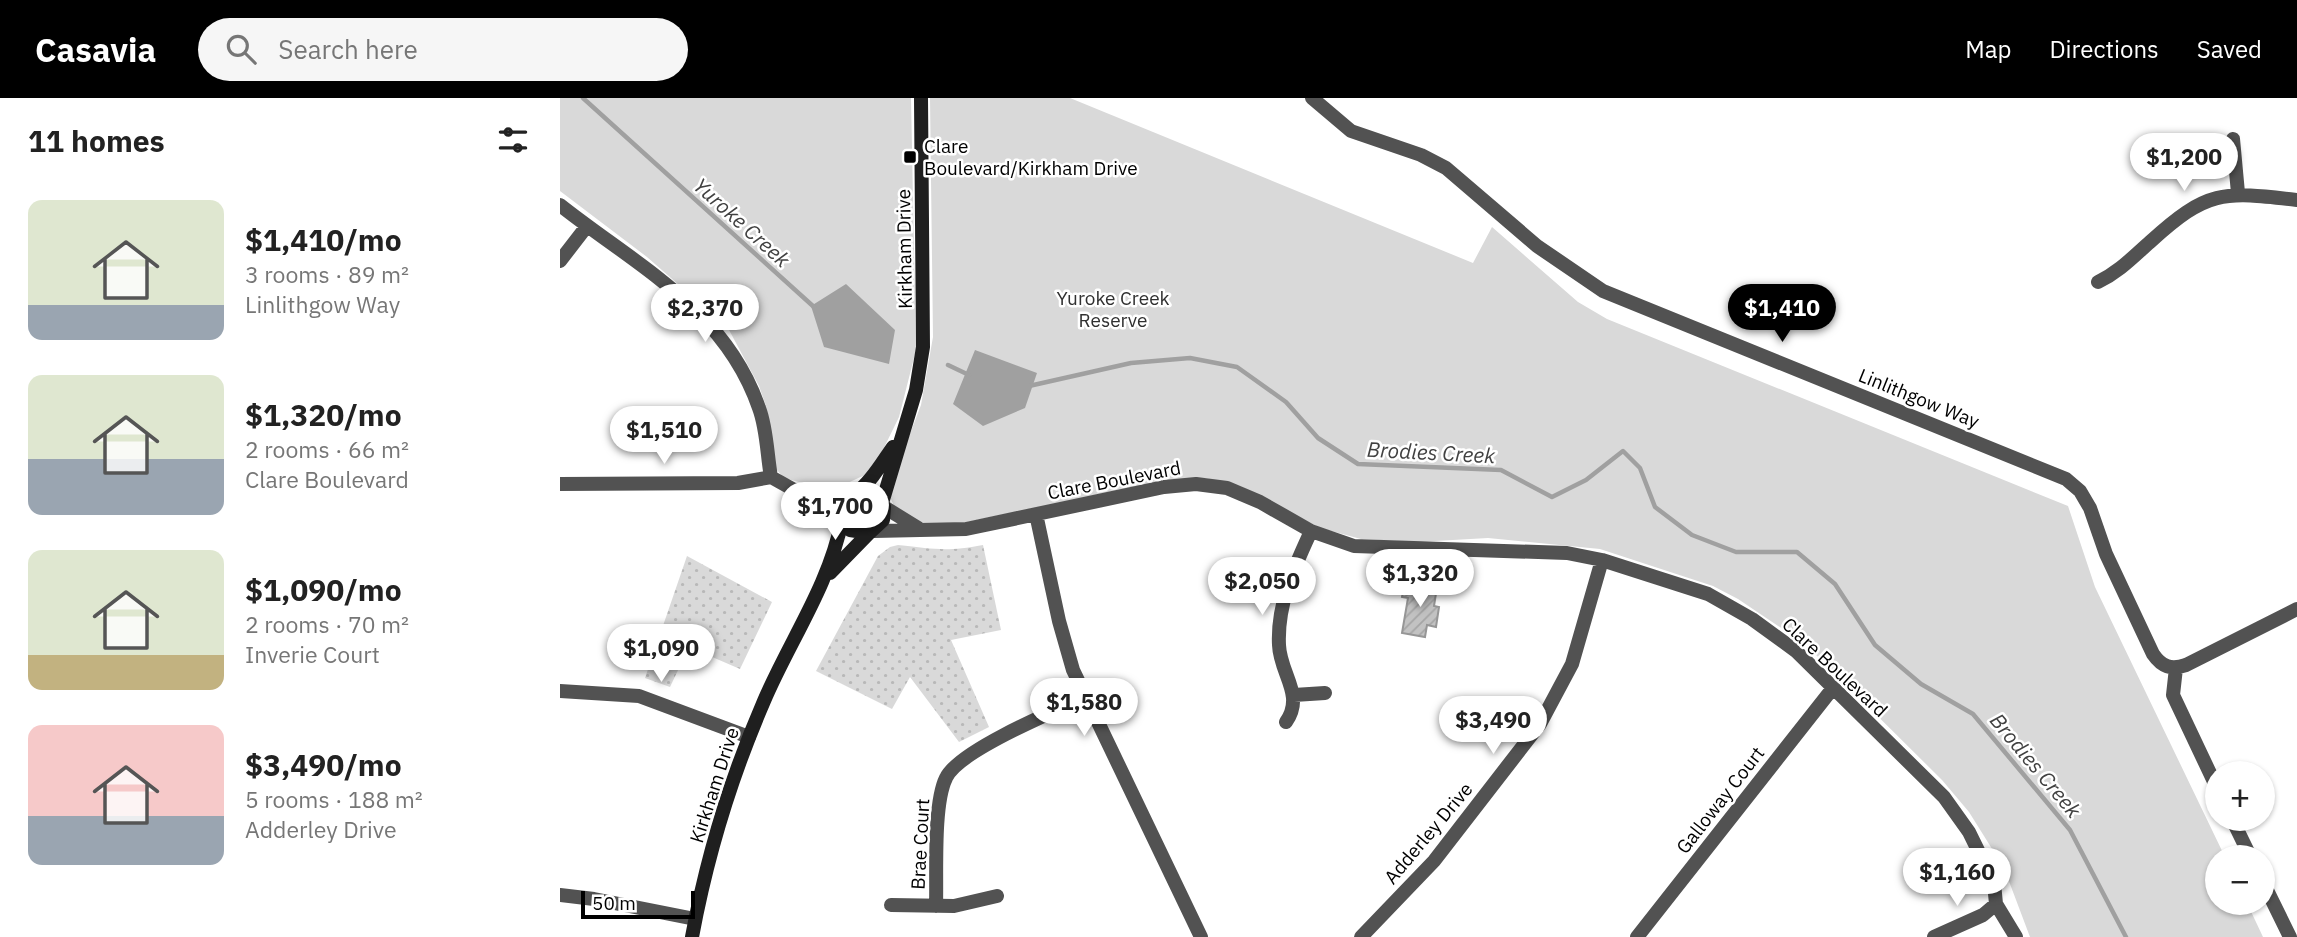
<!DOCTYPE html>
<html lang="en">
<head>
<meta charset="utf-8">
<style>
	:root { --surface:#fff; --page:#f6f6f6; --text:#222; --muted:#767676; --accent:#000 }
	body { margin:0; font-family:"IBM Plex Sans",sans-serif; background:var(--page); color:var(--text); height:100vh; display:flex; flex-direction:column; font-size:26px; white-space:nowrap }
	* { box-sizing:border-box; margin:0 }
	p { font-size:23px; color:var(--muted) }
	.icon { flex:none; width:38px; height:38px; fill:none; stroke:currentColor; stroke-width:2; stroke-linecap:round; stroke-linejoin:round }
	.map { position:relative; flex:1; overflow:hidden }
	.drawer { display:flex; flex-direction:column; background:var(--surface); width:560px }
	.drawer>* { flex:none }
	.tools { position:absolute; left:1645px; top:663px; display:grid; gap:14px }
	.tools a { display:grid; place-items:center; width:70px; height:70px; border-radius:50%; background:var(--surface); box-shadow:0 2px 5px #0004; font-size:35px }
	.scale { position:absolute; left:21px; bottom:18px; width:114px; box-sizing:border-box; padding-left:7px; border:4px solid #000; border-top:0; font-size:19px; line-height:24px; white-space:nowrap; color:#000; -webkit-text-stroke:5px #fff; paint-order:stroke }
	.price { position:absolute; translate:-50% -60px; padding:0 16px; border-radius:24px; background:#fff; color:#222; font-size:23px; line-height:46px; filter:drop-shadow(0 2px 4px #0008) }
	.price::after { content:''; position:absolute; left:50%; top:42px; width:21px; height:16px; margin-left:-10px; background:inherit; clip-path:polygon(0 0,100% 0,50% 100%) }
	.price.current { background:var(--accent); color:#fff }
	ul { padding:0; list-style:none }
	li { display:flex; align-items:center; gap:21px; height:175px; padding:0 28px }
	li span { display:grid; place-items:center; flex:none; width:196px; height:140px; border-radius:14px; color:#555 }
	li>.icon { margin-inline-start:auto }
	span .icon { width:84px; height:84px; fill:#fffc; stroke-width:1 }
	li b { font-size:30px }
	h2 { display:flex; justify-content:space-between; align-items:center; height:84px; padding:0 28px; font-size:30px }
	header { display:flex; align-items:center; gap:42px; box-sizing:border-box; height:98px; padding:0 35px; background:var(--accent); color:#fff }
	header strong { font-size:33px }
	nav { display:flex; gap:38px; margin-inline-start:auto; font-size:24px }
	.search { width:490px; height:63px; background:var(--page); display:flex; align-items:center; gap:18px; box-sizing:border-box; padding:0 24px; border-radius:38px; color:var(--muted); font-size:26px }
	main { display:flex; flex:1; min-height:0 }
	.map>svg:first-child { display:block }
</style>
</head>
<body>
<header>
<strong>Casavia</strong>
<div class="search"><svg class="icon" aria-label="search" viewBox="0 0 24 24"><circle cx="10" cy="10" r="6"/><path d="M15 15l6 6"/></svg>Search here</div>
<nav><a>Map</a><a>Directions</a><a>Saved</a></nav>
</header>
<main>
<section class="drawer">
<h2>11 homes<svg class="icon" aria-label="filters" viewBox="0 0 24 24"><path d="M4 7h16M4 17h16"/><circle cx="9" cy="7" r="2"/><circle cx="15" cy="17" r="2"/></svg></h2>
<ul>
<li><span style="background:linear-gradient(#dfe7d0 75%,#9aa5b1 0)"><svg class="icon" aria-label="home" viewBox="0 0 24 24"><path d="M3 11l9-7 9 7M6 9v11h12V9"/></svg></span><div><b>$1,410/mo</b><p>3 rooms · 89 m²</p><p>Linlithgow Way</p></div></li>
<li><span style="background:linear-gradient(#dfe7d0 60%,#9aa5b1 0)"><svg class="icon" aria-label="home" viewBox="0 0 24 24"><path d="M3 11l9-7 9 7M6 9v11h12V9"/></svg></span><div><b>$1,320/mo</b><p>2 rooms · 66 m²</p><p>Clare Boulevard</p></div></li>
<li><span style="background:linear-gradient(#dfe7d0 75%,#c2b280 0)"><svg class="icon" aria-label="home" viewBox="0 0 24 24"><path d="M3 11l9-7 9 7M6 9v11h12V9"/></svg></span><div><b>$1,090/mo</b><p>2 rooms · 70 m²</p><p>Inverie Court</p></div></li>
<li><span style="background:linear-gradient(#f6c9c9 65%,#9aa5b1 0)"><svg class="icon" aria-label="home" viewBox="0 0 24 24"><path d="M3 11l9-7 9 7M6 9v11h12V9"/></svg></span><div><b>$3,490/mo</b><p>5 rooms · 188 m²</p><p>Adderley Drive</p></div></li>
</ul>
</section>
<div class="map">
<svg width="1737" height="839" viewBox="0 0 1737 839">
	<defs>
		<pattern id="grass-dots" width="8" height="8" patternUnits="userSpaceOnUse" patternTransform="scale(1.75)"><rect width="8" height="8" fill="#d9d9d9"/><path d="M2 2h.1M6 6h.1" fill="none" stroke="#b8b8b8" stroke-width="1.8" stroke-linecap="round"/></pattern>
		<pattern id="building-hatch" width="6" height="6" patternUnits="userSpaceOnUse" patternTransform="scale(1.75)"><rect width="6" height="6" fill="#c2c2c2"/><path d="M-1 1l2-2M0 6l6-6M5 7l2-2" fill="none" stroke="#a5a5a5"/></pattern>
	</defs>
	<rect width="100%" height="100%" fill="#fff"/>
	<!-- grass -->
	<path fill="url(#grass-dots)" d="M293 414a10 10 0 1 1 20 0a10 10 0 1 1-20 0Z
		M338,447C375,451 386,454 423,447L441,532L391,542L429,629L399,644L350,579L332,611L256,573L318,458L330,449Z
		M127,458L212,504L180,571L129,549L110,589L85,580Z"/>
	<!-- park -->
	<path fill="#d9d9d9" d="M0,0H351L356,252L339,319L318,362L305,377L272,392L235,383L224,380L216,371L206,308L199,288L168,230L87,159L0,93Z
		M370,0H510L913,165L932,129L1018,204L1047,221L1508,408L1535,489L1665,759L1657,760V805H1687L1703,839H1470L1444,770L1409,714L1382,682L1245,546L1178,501L1153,488L1040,451L928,440L858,444L801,441L760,430L680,388L645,380L607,382L407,424L366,426L356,423L335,410L330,399L335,375L361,307L373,239Z"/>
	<!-- water -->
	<path fill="#a0a0a0" d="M286,186L335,232L329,266L264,249L251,208Z
		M415,252L477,275L465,310L423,328L393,306Z"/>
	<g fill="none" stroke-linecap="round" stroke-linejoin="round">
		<!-- stream -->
		<path stroke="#a0a0a0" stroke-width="4.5" d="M23,0L254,209
			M388,267L409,277
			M469,288L571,265L630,260L677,269L726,304L758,340L798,366L941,372L992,399L1026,382L1063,353L1080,370L1095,409L1132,437L1176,454H1237L1275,486L1315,547L1361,586L1413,616L1510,732L1566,839"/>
	</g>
	<!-- building -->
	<path fill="url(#building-hatch)" stroke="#969696" stroke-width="2" d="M845,484L877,489L874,508L879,509L876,529L867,527L865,539L842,535L848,500L842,499Z"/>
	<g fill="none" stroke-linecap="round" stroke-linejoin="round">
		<!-- street -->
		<path stroke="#525252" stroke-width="14" d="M752,0L791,33L861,57L886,70L977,148L1043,193L1506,381L1520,393L1530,410L1546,456L1593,556C1602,569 1611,572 1626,567L1737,511
			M1673,41L1678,95
			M0,107C77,168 165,211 199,310C207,331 207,357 211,379L281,418
			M0,163L27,128
			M1538,184C1559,174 1573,159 1590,144C1647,92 1662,93 1737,102
			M0,386L178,385L211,379
			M244,394L292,396
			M324,409L358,430
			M476,416L499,523L513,572L641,839
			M314,433L406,431L604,389L636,386L667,390L700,404L751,433L794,448L1007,455L1042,462L1148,496L1192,521L1236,553L1384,699L1409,734L1434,785L1436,806L1456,839
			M1616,570L1613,597L1657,690
			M0,593L79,598L189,639
			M734,597L765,595
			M726,624C745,597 720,576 719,547C717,506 734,470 751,433
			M1672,721L1691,760
			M1703,784L1730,839
			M0,797L34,801L135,821
			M331,807L394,808L437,798
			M376,808C377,777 373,706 386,680C398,653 494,613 524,600
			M801,839L874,763L980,626L1012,566L1042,462
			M1077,839L1273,590
			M1374,839L1423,817L1436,806"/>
		<!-- secondary -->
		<path stroke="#1f1f1f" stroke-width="14" d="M298,394L312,395L324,409L323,422L309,435L290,432C273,416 284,404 298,393C312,383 323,363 333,349
			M322,405L356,292L363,249L361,0
			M270,475L309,435
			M132,839C147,758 171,679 204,603C230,542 269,488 282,422"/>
	</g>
	<!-- markers -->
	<rect fill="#000" stroke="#fff" stroke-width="2.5" x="343" y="52" width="14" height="14" rx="3.5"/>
	<g text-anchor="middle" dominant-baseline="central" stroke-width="5" stroke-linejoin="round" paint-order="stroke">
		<!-- poi labels -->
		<g font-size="19" fill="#000" stroke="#fff" text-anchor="start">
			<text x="364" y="48">Clare<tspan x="364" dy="22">Boulevard/Kirkham Drive</tspan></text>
		</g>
		<!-- street labels -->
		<g font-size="19" fill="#000" stroke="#fff">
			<text transform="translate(344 151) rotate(-91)">Kirkham Drive</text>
			<text transform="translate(1359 300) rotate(22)">Linlithgow Way</text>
			<text transform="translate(554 382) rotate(-11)">Clare Boulevard</text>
			<text transform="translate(1275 569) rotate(43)">Clare Boulevard</text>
			<text transform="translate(154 687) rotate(-72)">Kirkham Drive</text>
			<text transform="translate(1160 702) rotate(-52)">Galloway Court</text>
			<text transform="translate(868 735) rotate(-50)">Adderley Drive</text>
			<text transform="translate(360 746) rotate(-87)">Brae Court</text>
		</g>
		<!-- park labels -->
		<g font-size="19" fill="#303030" stroke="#fff">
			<text x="553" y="200">Yuroke Creek<tspan x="553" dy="22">Reserve</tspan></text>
		</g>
		<!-- water labels -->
		<g font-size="21" font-style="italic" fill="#414141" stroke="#fff">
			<text transform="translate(182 124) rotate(42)">Yuroke Creek</text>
			<text transform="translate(871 354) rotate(3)">Brodies Creek</text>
			<text transform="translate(1476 667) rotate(50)">Brodies Creek</text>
		</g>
	</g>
</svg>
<div class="tools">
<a>+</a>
<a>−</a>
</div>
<div class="scale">50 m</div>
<b class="price" style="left:1624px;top:95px">$1,200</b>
<b class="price" style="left:145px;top:246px">$2,370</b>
<b class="price current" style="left:1222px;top:246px">$1,410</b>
<b class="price" style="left:104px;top:368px">$1,510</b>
<b class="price" style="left:275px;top:444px">$1,700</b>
<b class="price" style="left:860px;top:511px">$1,320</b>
<b class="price" style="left:702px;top:519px">$2,050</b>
<b class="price" style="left:101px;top:586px">$1,090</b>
<b class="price" style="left:524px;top:640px">$1,580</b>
<b class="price" style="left:933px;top:658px">$3,490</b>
<b class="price" style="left:1397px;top:810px">$1,160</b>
</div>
</main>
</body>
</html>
